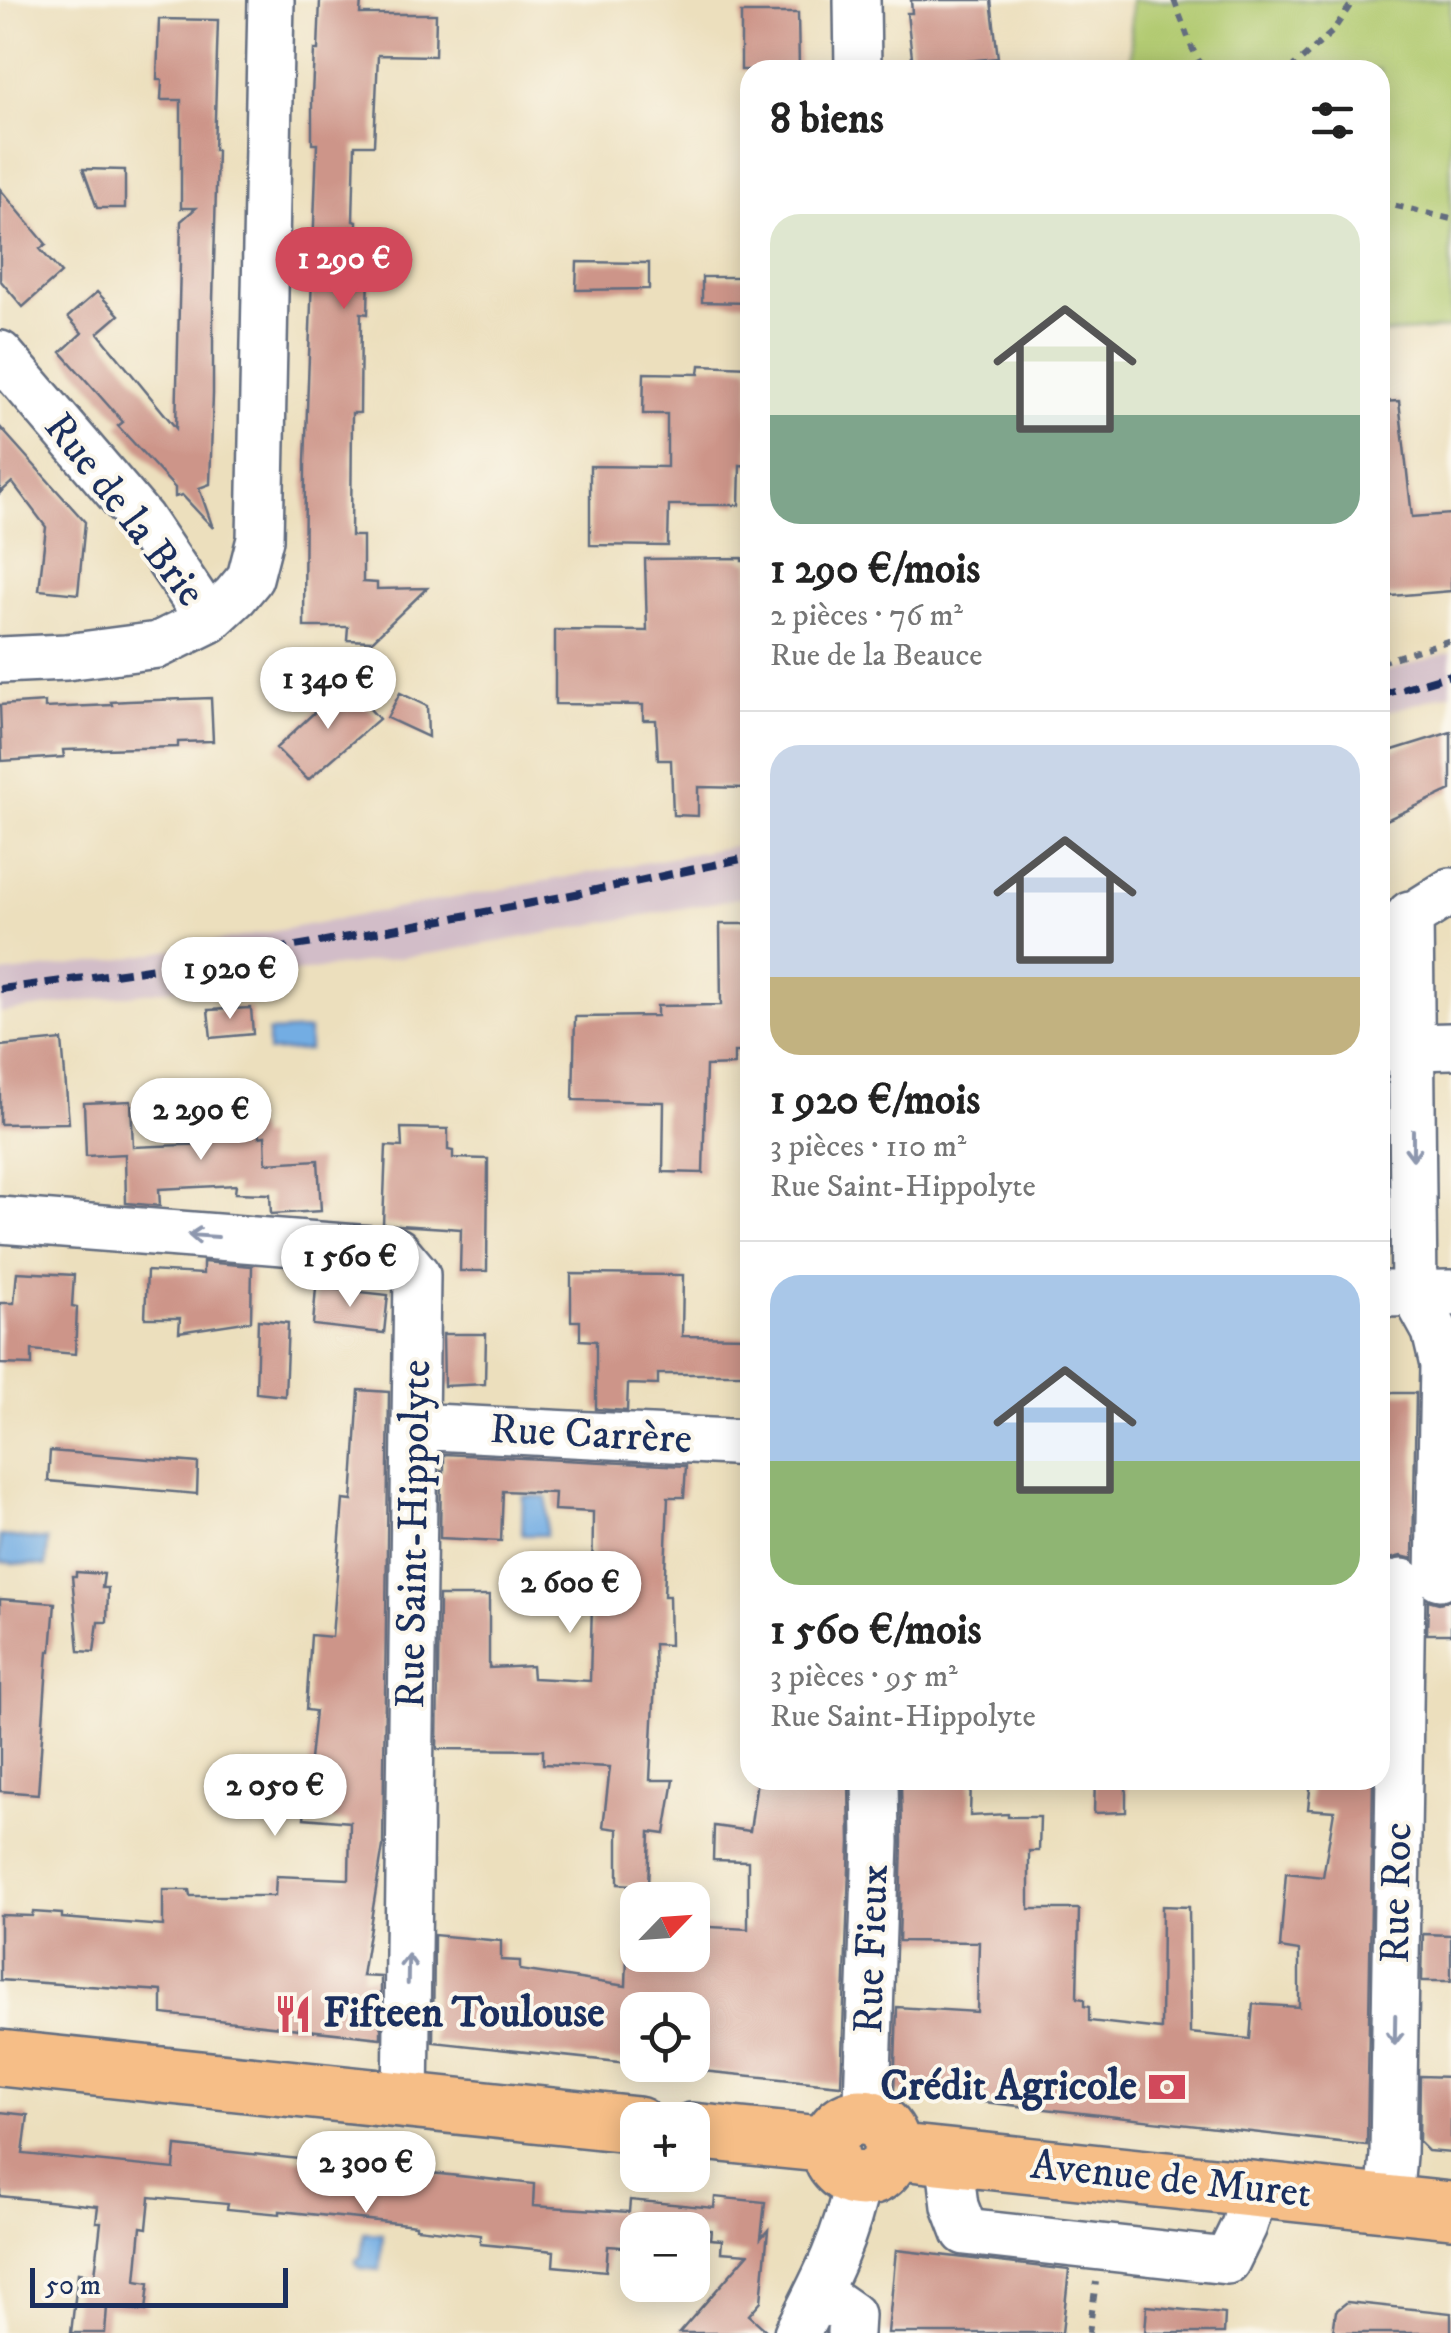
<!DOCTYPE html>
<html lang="fr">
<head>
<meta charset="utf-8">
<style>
	:root { --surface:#fff; --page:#f2f2f2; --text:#222; --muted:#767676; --line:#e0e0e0; --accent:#d1495b }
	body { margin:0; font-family:"IM FELL DW Pica",serif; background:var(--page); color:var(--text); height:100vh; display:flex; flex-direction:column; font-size:38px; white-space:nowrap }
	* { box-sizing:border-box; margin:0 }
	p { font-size:32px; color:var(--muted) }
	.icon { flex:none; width:55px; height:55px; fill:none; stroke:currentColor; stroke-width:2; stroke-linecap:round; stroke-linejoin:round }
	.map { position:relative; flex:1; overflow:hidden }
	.sheet { position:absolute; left:740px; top:60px; width:650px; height:1730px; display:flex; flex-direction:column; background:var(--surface); border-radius:30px; box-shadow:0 5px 25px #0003 }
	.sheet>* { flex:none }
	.needle { width:65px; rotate:65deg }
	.controls { position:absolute; left:620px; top:1882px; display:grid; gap:20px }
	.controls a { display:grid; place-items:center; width:90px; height:90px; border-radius:20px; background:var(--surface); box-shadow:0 5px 25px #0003; font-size:50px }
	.scale { position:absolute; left:30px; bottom:25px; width:258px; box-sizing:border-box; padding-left:10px; border:5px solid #1b2f5e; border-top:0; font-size:28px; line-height:35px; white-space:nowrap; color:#1b2f5e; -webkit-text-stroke:8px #fbf7ec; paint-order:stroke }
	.price { position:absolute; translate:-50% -85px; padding:0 22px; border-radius:35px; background:#fff; color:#222; font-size:32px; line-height:65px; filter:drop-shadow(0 2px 5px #0008) }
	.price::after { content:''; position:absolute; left:50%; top:60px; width:30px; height:22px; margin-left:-15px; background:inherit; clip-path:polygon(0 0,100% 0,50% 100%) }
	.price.current { background:var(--accent); color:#fff }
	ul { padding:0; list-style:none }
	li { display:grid; align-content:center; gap:20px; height:530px; padding:0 30px }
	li+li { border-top:2px solid var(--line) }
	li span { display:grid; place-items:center; height:310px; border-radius:30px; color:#555 }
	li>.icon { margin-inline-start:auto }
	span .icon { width:180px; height:180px; fill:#fffc; stroke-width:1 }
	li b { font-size:42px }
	h2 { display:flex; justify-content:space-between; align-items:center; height:120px; padding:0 30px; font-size:42px }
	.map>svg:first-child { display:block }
</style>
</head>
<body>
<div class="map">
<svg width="1451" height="2333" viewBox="0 0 1451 2333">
	<rect width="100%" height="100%" fill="#fbf7ec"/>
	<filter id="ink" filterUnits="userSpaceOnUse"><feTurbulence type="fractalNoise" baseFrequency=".01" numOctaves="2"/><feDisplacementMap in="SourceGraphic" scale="20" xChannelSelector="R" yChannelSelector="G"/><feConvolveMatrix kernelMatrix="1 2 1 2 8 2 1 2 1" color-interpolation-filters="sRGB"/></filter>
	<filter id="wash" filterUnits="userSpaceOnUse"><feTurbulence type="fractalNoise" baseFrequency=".0048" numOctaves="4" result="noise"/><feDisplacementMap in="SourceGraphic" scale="40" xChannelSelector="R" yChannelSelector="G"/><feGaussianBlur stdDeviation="2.25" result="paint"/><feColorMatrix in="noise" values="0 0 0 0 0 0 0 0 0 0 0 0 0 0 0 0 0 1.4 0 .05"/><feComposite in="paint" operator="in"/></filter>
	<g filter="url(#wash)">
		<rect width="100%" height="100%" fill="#ecdfbd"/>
		<!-- industrial -->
		<path fill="#d2bdc8" d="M1451,652V693L1380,714V673Z
			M750,843V896L442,952L0,1013V974L123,959Z"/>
		<!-- green -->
		<path fill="#b0c96e" stroke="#667c66" stroke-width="2.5" d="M1131,0H1451V328L1380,334V70H1131Z"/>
		<!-- water -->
		<path fill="#73ade3" stroke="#476ea0" stroke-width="2.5" d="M309,1030V1050L268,1052V1032Z
			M523,1496L547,1497L546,1535H522Z
			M0,1536L48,1540L46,1566L0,1562Z
			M364,2233L383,2234L380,2270L361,2268L356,2263V2259L361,2257Z"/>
		<g id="blocks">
			<!-- building -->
			<path fill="#cd9589" d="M320,0H361L360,14H436L435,56L378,55L374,145H355L353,221L357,222L356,265L369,267L368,314L361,313L360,413H352L351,536H363V582L377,583V589L427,588L372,641L347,640L348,627H304L305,462L317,144H312V96L314,50H318Z
				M911,0H991L998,58L913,66L907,13H912Z
				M741,13H798L799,70H741Z
				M159,19L218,20L214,150H217L213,301V394L210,484L199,488L213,528L182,495L175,497V488L118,426L123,422L61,352L82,333L68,317L97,292L119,315L98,333L176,428L181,221L196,208H181V100H161L162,80H157Z
				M83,169L125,170V208H97Z
				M0,189L46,244L40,249L61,273L23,307L0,280Z
				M577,262L649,263V289L576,290Z
				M702,277H750V303L702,302Z
				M700,365L750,367L749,466L740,465L739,505H669L668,546L590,545V466L667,467V414H643L644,373L699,374Z
				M1399,401L1412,517L1451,514V591L1380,597V402Z
				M0,427L85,522L78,594L39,590L46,527L12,482L0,493Z
				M742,558V561H750V788L698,787V816L673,815L671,760H658L656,720H643V705L555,704V630L647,631L645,559Z
				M346,683L379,719L308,780L276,748Z
				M400,693L427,706L428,737L387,718Z
				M211,698L213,741L178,742V747L63,750L64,757L2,761L0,705L45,702V708L112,705L111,702L129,701Z
				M1451,732V790L1380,823V754Z
				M720,924H750V1052H734V1065L706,1066L703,1173L663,1172L664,1102L573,1100L575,1017L657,1016V1006L721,1005Z
				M251,1008L253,1034L211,1038L208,1010Z
				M62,1040L69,1123L0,1124V1046Z
				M131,1101L133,1147L207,1144L206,1129L258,1128L259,1137L265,1136L266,1163L318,1160L321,1211L271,1214L270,1194L235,1193L236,1185L159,1189L160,1206L126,1203L125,1154L86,1156L84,1103Z
				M401,1128L448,1129V1150L453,1151V1158L488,1159L487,1271H460L461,1229L383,1224L386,1146L402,1147Z
				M203,1262L252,1266L251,1321L179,1332L180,1318H145L147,1271L203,1274Z
				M17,1272L74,1275L72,1306L77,1307L75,1354L32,1350V1365L0,1364V1303H14Z
				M571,1274L683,1275L682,1336L750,1337V1374H658V1385L628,1384L627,1411L596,1409V1341L580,1340V1321H571Z
				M316,1287L388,1295L384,1333L313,1325Z
				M258,1320L288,1323L285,1396L256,1393Z
				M443,1334H486L485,1384L444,1386Z
				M359,1390L389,1392L383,1846L362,1976L381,1977V2038L162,2014V1991L0,1980V1915L32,1916L33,1912L62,1914V1918L163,1926V1890H189L190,1896H275L276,1876L349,1879L350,1822L304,1818L315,1711L306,1710L311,1635L332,1637L343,1500L352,1501Z
				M1380,1393H1416L1413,1559L1401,1556L1390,1559L1380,1568Z
				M50,1451L198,1463L197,1494L48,1481Z
				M444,1454L686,1466L684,1497H668L664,1596H669L670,1645L654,1644L655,1682L650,1780H674L665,1834L650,1832L648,1886L618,1884V1829L603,1827L610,1767L543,1764V1750L437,1749L439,1596H489V1668L532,1666L533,1678L590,1681L592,1603L593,1512L554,1510L555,1493L503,1491L501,1541L440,1538L441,1471L444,1472Z
				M76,1572L104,1574L102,1588H108L107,1622H98L94,1652L79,1651L72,1576H76Z
				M0,1599L55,1603L51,1651H48L38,1794L0,1791Z
				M1428,1600L1439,1603L1451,1600V1634H1427Z
				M757,1780H849L850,1842L841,2085L692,2070V2010H638V2064L433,2042L434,1935L501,1941V1960L520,1961V1970L626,1986L627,1955H692V1926L748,1929V1861L713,1860L714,1826L750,1831Z
				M901,1780H971L970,1816L1008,1814V1817H1040L1039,1851H1029V1909H1079L1077,1998L1084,1999V2006L1089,2007V2021L1161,2029L1162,1906L1189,1907L1190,2033L1250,2039L1253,2004L1299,2007V1951L1280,1948L1286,1873L1323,1877L1334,1811L1308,1809L1311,1780H1373L1367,2145L894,2092L897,2007L977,2012L979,1942L899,1941L902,1842Z
				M1095,1780H1126V1812L1094,1813Z
				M1423,1934L1451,1935V1981H1422Z
				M1420,2076L1451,2077V2153L1428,2151L1419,2142Z
				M0,2112L28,2115L23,2154L174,2169L176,2146L534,2184L533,2206L629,2212L630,2200L714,2208L715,2197L765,2202L761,2238L768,2230L761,2301L749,2315L769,2333H679L748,2254L721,2252L722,2240L710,2239L711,2230H638V2248L608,2246L606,2271L553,2266L554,2251L480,2244V2235L416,2228V2225L280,2211V2214L227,2209L228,2204L150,2197L147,2228L141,2227L136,2281L149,2283L146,2311L107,2307L105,2333H71L78,2273L95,2275L101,2222H96L98,2206L0,2196Z
				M896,2250L1069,2270L1062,2333H888Z
				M1347,2302L1451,2313V2333H1333L1336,2311Z
				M1147,2306L1225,2314L1224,2333H1145Z"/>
		</g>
	</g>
	<g filter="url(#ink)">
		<use href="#blocks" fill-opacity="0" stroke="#646d7f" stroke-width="2.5"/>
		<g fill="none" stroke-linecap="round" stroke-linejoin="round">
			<!-- minor casing -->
			<g stroke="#646d7f" stroke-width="50">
				<path id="minor" d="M857,0L858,70
					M0,354L141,519L209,620
					M0,660L66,657L158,645L209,620L235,596L250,578L260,539L271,0
					M1410,914L1414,1293L1435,1331L1443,1365L1439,1577
					M1386,932L1451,891
					M1380,1048L1451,1046
					M0,1220L397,1251L417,1275L406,2101
					M1380,1294L1451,1293
					M433,1427L750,1443
					M863,2117L867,2101L876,1842L875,1780
					M949,2157L955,2206L965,2232L1227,2261L1244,2226L1256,2188
					M1389,2203L1393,2155L1402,1582
					M818,2292L851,2315L850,2333
					M797,2333C825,2279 846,2239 858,2179"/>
			</g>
			<!-- major casing -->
			<g stroke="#646d7f" stroke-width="60">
				<path id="major" d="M0,2058L638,2125
					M830 2148a31 31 0 1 1 62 0a31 31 0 1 1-62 0Z
					M692,2131L830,2145
					M891,2151L1451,2210"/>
			</g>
			<!-- path -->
			<path stroke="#646d7f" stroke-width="6" stroke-dasharray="8 8" stroke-linecap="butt" d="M1174,0L1192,48L1204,70
				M1290,70L1332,32L1354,0
				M1380,202L1451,219
				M1380,662L1451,640
				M1089,2333L1096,2282"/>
			<!-- minor -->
			<use href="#minor" stroke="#fff" stroke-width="45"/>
			<!-- major -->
			<use href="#major" stroke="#f6be87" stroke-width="55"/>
			<!-- rail -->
			<path stroke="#1b2f5e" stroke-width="8" stroke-dasharray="15 8" stroke-linecap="butt" d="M1380,695L1451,675
				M0,989C252,958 502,912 750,857"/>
		</g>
		<!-- one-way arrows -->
		<defs><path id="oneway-shaft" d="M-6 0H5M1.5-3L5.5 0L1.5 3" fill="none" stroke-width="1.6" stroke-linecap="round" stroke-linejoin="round" transform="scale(2.5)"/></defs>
		<g stroke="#8d97ae">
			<use href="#oneway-shaft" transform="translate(1413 1145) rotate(90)"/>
			<use href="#oneway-shaft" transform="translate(203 1236) rotate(-176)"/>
			<use href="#oneway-shaft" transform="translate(408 1969) rotate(-89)"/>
			<use href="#oneway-shaft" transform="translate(1395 2030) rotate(91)"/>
		</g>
	</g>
	<!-- icons -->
	<defs>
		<g id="restaurant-bare" transform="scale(3)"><path d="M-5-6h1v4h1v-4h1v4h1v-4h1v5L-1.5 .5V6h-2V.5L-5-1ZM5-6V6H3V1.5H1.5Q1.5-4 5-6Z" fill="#d1495b" stroke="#fbf7ec" stroke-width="2.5" paint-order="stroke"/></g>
		<g id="bank-bare" transform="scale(3)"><path d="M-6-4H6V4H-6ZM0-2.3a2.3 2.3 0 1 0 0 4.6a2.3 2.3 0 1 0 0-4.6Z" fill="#d1495b" stroke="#fbf7ec" stroke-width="2.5" paint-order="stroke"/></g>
	</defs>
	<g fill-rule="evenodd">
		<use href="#restaurant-bare" x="293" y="2014"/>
		<use href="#bank-bare" x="1167" y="2087"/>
	</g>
	<g text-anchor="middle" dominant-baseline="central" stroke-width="8" stroke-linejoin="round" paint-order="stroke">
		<!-- street labels -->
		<g font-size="42" fill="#1b2f5e" stroke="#fbf7ec">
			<text transform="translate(124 510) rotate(52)">Rue de la Brie</text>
			<text transform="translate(591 1435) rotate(3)">Rue Carrère</text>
			<text transform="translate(414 1534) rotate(-89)">Rue Saint-Hippolyte</text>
			<text transform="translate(1397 1893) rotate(-89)">Rue Roc</text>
			<text transform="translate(872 1949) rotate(-88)">Rue Fieux</text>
			<text transform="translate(1171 2180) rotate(6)">Avenue de Muret</text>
		</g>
		<!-- poi labels -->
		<g font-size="42" font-weight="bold" fill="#1b2f5e" stroke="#fbf7ec" text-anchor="start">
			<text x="323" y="2014">Fifteen Toulouse</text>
			<text x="1137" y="2087" text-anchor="end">Crédit Agricole</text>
		</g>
	</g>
</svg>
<div class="controls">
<a><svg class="needle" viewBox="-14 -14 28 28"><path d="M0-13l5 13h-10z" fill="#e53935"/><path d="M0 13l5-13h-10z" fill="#767676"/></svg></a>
<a><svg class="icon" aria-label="locate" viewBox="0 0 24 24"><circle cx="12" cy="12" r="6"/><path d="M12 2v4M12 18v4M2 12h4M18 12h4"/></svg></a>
<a>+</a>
<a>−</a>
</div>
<div class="scale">50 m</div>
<b class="price current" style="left:344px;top:312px">1 290 €</b>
<b class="price" style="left:328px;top:732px">1 340 €</b>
<b class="price" style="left:230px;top:1022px">1 920 €</b>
<b class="price" style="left:201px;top:1163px">2 290 €</b>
<b class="price" style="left:350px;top:1310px">1 560 €</b>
<b class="price" style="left:570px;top:1636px">2 600 €</b>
<b class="price" style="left:275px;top:1839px">2 050 €</b>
<b class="price" style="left:366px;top:2216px">2 300 €</b>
<section class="sheet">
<h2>8 biens<svg class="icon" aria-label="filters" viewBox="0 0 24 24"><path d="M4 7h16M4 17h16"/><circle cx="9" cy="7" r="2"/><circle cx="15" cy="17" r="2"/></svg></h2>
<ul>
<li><span style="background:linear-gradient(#dfe7d0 65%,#7fa58c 0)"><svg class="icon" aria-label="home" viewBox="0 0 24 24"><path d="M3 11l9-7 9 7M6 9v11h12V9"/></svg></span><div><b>1 290 €/mois</b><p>2 pièces · 76 m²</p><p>Rue de la Beauce</p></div></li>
<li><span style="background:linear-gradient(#c9d6e8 75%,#c2b280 0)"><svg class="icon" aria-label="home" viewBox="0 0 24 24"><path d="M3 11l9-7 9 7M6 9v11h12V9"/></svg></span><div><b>1 920 €/mois</b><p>3 pièces · 110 m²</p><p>Rue Saint-Hippolyte</p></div></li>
<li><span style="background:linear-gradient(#a9c7e8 60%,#8fb573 0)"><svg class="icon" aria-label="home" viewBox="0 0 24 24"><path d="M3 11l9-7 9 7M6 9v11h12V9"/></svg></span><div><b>1 560 €/mois</b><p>3 pièces · 95 m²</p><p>Rue Saint-Hippolyte</p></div></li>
</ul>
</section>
</div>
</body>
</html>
